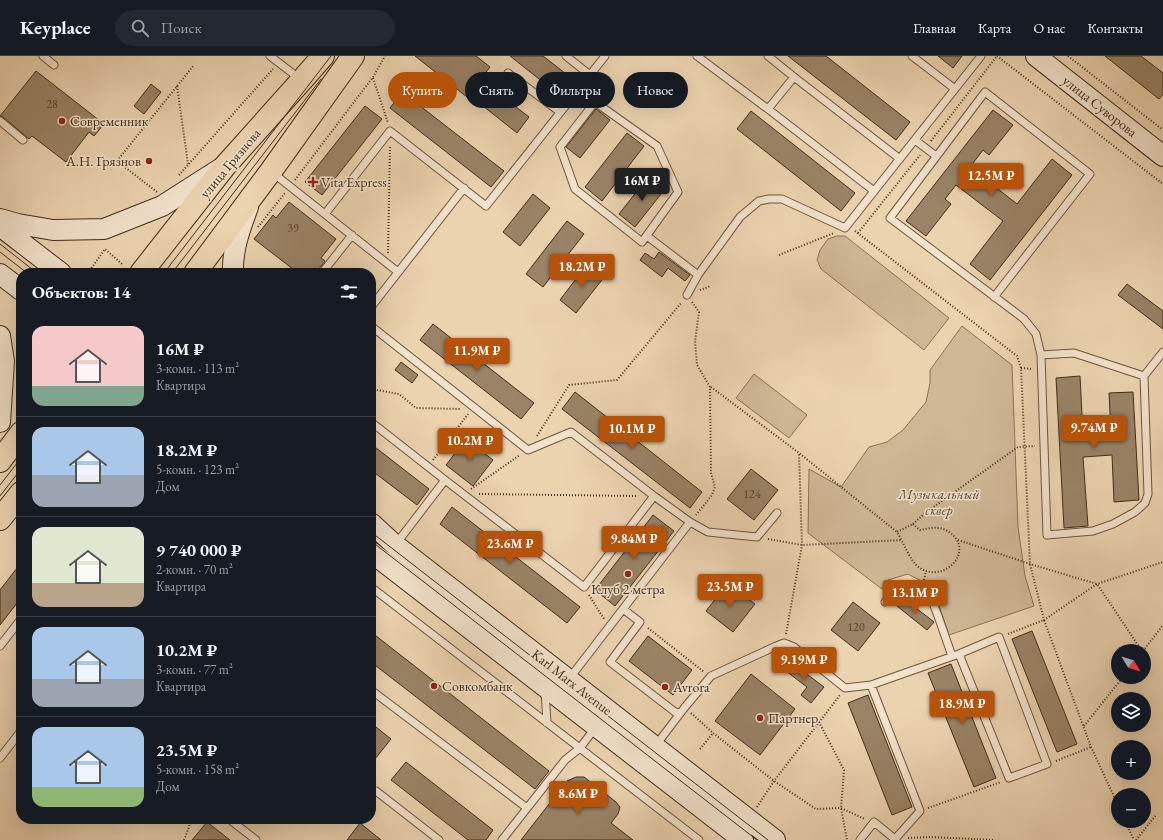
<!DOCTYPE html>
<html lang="ru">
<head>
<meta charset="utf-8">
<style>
	:root { --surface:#171b24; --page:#242831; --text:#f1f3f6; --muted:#9ea1a6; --line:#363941; --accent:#b45309 }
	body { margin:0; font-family:"EB Garamond",serif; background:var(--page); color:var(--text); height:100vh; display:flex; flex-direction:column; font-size:15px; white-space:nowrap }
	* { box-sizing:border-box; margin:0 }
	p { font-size:13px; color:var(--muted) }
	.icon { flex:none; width:22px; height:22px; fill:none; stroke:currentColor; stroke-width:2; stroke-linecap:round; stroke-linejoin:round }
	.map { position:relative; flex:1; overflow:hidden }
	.side { position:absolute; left:16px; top:212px; width:360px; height:556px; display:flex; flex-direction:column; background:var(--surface); border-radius:16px; box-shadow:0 4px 16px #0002 }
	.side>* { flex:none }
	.top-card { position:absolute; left:388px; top:16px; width:380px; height:36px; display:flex; gap:8px }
	.needle { width:26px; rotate:128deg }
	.tools { position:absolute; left:1111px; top:588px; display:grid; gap:8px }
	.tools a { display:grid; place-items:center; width:40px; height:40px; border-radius:50%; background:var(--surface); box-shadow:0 4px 16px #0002; font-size:20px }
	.price { position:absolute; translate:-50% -34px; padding:0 9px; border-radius:4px; background:var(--accent); color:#fff; font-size:13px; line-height:26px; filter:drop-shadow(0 1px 2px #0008) }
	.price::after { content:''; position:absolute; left:50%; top:24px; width:12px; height:9px; margin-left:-6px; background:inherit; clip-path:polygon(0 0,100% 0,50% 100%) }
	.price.on { background:#222; color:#fff }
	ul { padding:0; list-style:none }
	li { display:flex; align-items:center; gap:12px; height:100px; padding:0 16px }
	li+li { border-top:1px solid var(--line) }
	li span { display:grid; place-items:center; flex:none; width:112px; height:80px; border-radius:12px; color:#555 }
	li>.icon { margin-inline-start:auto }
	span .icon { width:48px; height:48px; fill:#fffc; stroke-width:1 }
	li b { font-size:17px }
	h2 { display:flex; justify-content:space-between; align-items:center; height:48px; padding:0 16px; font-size:17px }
	.chip { padding:0 14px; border-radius:18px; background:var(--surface); box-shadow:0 4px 16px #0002; font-size:14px; line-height:36px }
	.chip.on { background:var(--accent); color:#fff }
	header { display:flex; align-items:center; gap:24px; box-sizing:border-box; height:56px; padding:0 20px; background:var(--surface); border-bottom:1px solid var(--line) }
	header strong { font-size:19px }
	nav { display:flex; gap:22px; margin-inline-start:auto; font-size:14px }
	.search { width:280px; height:36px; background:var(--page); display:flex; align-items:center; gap:10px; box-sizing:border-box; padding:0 14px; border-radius:22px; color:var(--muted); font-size:15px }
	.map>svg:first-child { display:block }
</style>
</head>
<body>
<header>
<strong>Keyplace</strong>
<div class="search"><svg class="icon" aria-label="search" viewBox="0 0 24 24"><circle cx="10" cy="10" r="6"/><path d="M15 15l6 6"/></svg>Поиск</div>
<nav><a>Главная</a><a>Карта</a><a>О нас</a><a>Контакты</a></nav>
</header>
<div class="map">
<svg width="1163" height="784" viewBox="0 0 1163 784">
	<rect width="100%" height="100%" fill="#ecd3b0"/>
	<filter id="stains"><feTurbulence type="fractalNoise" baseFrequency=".005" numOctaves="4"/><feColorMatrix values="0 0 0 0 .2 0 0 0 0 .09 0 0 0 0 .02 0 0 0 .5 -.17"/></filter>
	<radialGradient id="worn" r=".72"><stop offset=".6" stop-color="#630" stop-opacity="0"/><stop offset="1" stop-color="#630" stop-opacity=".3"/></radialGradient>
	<!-- green -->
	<path fill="#cfb796" stroke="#887257" d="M837,180H845L949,262L924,294L821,213L817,204L820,194L828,183Z
		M962,270L1012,309L1018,471L1025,520L1034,550L949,579L937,543L927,528L908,518L888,524L882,533L808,477L809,413L841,431L869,391L887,386L903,374L926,346L930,327V314Z
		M754,318L807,359L789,382L736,342Z"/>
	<!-- building -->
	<path fill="#9a8367" stroke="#412d18" d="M415,0H476L490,11L467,41Z
		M510,0H543L570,21L558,38Z
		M788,0H826L910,66L896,84Z
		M938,0H962L953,12Z
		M1105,0H1141L1163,17V38L1159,43Z
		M36,15L104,68L94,80L89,76L66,106L32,80L29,83L3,61L0,60Z
		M151,28L161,36L144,58L134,50Z
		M495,35L529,61L517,77L483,50Z
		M402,36L504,115L491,131L390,52Z
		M365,50L382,63L322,139L305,126Z
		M596,53L610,64L580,102L566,91Z
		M993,54L1013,69L989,99L983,94L970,111L1017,148L1052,103L1072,119L990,224L970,208L1003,165L956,129L945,143L951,148L926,180L906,165Z
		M751,55L855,137L841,155L737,73Z
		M627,77L644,90L602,145L585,131Z
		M649,120L665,133L635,171L619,158Z
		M533,138L550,152L520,190L503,176Z
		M289,146L336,183L321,202L325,205L318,214L317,217H298L254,183L273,159L276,162Z
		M567,165L584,178L543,231L526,218Z
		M659,196L690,219L685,225L668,212L662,221L640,204L645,197L654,203Z
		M588,207L605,220L576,257L560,244Z
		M1127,228L1163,255V273L1118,239Z
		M433,268L534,347L521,363L420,284Z
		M401,306L418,319L412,327L395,314Z
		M1080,320L1083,379L1111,377L1109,337L1133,336L1139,444L1114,446L1112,399L1083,401L1088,470L1064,472L1056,322Z
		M575,336L702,436L690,452L562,353Z
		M466,383L493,404L473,430L446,409Z
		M371,388L429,433L417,449L371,414Z
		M751,413L778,434L754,464L727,443Z
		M452,451L580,551L567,567L440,468Z
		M653,459L674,475L615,550L595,534Z
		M21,507V542L0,569V534Z
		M728,527L755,548L733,576L706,555Z
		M903,542L934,566L927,574L897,550Z
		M853,546L880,567L858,595L831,574Z
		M1032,575L1077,688L1057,696L1012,583Z
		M371,576L549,715L535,733L371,606Z
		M648,580L692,614L673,639L629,605Z
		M788,604L824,631L811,647L801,639L807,631L782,612Z
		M951,608L996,722L974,731L928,617Z
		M751,618L795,653L760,699L715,665Z
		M868,639L912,751L892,759L848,647Z
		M371,667L391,683L371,708Z
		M406,706L493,774L486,784H468L391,724Z
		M576,721H584L616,746L620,751L618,758L611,767L633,784H521L567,725Z
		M207,766L230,784H192Z
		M360,767L381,784H347Z"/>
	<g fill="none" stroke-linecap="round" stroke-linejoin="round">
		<!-- lane casing -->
		<g stroke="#6c563e" stroke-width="9">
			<path id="lane" d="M43,0L54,9
				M270,0L300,23
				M566,0L590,19
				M697,0L768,53L874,135
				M768,0L794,21
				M912,0L955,33
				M508,17L560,56
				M595,46L657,90L678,136L642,186L575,133L560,91Z
				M768,53L794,21L900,103
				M0,65L23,84
				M915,84L936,100
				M273,117L398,216
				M325,158L390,75L486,150L605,0
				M647,180L698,219
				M322,217L352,179
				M687,239L698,219L740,161L759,145L769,143H782L845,172L981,0
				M994,241L1090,118L985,36L890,162L1024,263L1036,278L1041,299L1047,479L1093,475L1113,468L1135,456L1145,447L1148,438L1144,320
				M371,251L464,132
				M371,270L528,394L571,376L654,440L690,466L708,476L757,481L777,457
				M1041,299L1074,297L1144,320L1163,296
				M371,366L445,424
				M396,488L445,424L584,531L654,440
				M371,531L699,784
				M885,546L896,534L903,531L912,530L922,533L931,542L938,560L952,600
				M623,553L640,566L610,606L675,656L680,657
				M0,590L21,563
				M569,623L690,466
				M871,629L920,755L895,783
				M371,634L527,752
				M545,635L547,667
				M656,689L685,651L711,620L774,591L784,587L794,591L845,632L871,629L959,598L1009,722L1047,708L999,581L959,598
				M0,702L21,675
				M376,735L439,784
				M229,763L256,784
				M502,784L565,704L580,692L595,672
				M860,784L874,766L896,784"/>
		</g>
		<!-- secondary casing -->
		<g stroke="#412d18" stroke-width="22">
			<path id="secondary" d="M1036,0L1163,100
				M0,163L18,168L53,174L104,173L162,150L220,113
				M0,170L61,217
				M233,217C232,194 240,173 248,151
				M0,218L21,234
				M0,280L4,305L0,366
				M371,467L395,489L775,784
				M371,496L743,784"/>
		</g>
		<!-- primary casing -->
		<g stroke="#412d18" stroke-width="24">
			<path id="primary" d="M141,217L225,110L302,24L323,0
				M195,217L271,115L353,0
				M0,405L21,377
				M0,463L21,437"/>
		</g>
		<!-- path -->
		<path stroke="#412d18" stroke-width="2" stroke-dasharray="1 2" stroke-linecap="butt" d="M997,0L1163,128
			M1068,0L1163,74
			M373,22L388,67
			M177,30L188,108
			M931,85L997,0
			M179,119L273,13
			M295,124L373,21L385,0
			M157,136L117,105L194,9
			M258,171L285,137
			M855,175L1017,300L1021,312L1030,508L1044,564L1097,528L1163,506
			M858,177L920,99
			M388,197L390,91
			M779,199L834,177
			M88,217L105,193L123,209
			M700,234L711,230
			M692,246L699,256L695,285L697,309L710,331L711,417L715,431L712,439L696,459
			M1021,312L1032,313
			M711,331L799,397L897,476
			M371,333L399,338L416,352L461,353
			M537,380L569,329L617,324L682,246
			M433,404L468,358
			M471,433L520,399
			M479,438L638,440
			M913,468L920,474C926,473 932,471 938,472C942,472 946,474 949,476C976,494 945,528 920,512C910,506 904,487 897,476Z
			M913,468L925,457L1018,391L1035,390
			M768,483L802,489L902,484
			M958,484L1030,508L1097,528L1142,595
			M924,524L926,515
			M589,539L604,563
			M648,572L704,616
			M786,578L802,489L799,397
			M1008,578L1044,564L1091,691L1118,749
			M1143,595L1163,569
			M691,657L713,677L774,725L816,753L841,752L865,763
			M819,666L844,714L841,752L847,784
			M1084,670L1123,621
			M700,693L713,677
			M1056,705L1091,691
			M757,751L774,725L840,639
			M928,752L1001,726
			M1125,765L1134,784
			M908,782L930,781L995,784
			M184,784L192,763
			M1136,784L1156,759"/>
		<!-- lane -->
		<use href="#lane" stroke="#f3e2cc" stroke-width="7"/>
		<!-- secondary -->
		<use href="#secondary" stroke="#f3e2cc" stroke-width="20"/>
		<!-- primary -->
		<use href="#primary" stroke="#ecd3b0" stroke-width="22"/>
		<!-- tram -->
		<path stroke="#412d18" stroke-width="1" d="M0,188L37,217
			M0,196L27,217
			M164,217L331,0
			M172,217L321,23
			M0,429L21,402
			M0,440L21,413
			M371,476L768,784
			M371,485L757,784"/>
	</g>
	<!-- markers -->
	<g fill="#8f2418" stroke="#f3e2cc" stroke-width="1.5">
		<circle cx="62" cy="65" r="4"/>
		<circle cx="149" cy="105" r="4"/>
		<path d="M311 120h4v4h4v4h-4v4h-4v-4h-4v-4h4z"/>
		<circle cx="628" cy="518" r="4"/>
		<circle cx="434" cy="630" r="4"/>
		<circle cx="665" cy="631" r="4"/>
		<circle cx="760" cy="662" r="4"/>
	</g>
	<g text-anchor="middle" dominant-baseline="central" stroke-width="3" stroke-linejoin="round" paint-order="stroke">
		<!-- number labels -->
		<g font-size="12" fill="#57422c">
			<text x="52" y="48">28</text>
			<text x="293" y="172">39</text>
			<text x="752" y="438">124</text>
			<text x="856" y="571">120</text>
		</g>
		<!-- street labels -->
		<g font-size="14" fill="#412d18" stroke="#f3e2cc">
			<text transform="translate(1100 50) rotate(38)">улица Суворова</text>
			<text transform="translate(230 107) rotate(-50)">улица Грязнова</text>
			<text transform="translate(572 626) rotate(38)">Karl Marx Avenue</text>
		</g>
		<!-- poi labels -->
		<g font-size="14" fill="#412d18" stroke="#f3e2cc" text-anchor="start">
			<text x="70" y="65">Современник</text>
			<text x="141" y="105" text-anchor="end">А.Н. Грязнов</text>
			<text x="321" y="126">Vita Express</text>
			<text x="628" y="533" text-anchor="middle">Клуб 2 метра</text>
			<text x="442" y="630">Совкомбанк</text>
			<text x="673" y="631">Avrora</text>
			<text x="768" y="662">Партнер</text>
		</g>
		<!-- park labels -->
		<g font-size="14" font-style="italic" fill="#5d4931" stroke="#f3e2cc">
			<text x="939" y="438">Музыкальный<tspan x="939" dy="16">сквер</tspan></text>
		</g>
	</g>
	<rect width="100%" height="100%" filter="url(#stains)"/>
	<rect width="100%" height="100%" fill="url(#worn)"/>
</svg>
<div class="tools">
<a><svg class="needle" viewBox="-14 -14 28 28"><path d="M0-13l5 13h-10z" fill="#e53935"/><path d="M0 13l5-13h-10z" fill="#9ea1a6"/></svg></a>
<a><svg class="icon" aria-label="layers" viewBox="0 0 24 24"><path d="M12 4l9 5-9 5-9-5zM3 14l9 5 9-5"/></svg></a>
<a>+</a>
<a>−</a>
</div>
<b class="price" style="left:991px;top:141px">12.5M ₽</b>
<b class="price on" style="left:642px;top:146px">16M ₽</b>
<b class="price" style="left:582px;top:232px">18.2M ₽</b>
<b class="price" style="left:477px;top:316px">11.9M ₽</b>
<b class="price" style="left:1094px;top:393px">9.74M ₽</b>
<b class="price" style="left:632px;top:394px">10.1M ₽</b>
<b class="price" style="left:470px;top:406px">10.2M ₽</b>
<b class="price" style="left:634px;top:504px">9.84M ₽</b>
<b class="price" style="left:510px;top:509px">23.6M ₽</b>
<b class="price" style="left:730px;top:552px">23.5M ₽</b>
<b class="price" style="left:915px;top:558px">13.1M ₽</b>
<b class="price" style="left:804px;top:625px">9.19M ₽</b>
<b class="price" style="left:962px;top:669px">18.9M ₽</b>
<b class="price" style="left:578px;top:759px">8.6M ₽</b>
<div class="top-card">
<a class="chip on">Купить</a>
<a class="chip">Снять</a>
<a class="chip">Фильтры</a>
<a class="chip">Новое</a>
</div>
<section class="side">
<h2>Объектов: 14<svg class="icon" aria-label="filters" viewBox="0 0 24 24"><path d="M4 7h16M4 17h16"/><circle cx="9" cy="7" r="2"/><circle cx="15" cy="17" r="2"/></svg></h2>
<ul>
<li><span style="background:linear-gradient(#f6c9c9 75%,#7fa58c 0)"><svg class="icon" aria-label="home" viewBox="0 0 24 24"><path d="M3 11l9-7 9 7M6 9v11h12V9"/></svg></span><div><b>16M ₽</b><p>3-комн. · 113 m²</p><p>Квартира</p></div></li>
<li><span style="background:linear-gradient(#a9c7e8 60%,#9aa5b1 0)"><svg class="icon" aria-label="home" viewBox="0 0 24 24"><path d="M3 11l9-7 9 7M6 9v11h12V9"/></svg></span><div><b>18.2M ₽</b><p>5-комн. · 123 m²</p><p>Дом</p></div></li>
<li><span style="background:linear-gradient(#dfe7d0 70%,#b9a48a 0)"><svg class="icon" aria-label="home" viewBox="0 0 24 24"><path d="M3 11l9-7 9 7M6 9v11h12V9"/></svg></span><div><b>9 740 000 ₽</b><p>2-комн. · 70 m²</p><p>Квартира</p></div></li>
<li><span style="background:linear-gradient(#a9c7e8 65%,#9aa5b1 0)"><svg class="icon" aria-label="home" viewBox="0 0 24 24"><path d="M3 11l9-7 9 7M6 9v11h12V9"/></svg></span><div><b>10.2M ₽</b><p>3-комн. · 77 m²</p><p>Квартира</p></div></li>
<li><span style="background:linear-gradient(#a9c7e8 75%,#8fb573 0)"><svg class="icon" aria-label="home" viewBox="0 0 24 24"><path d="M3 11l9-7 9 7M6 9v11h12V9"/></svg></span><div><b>23.5M ₽</b><p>5-комн. · 158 m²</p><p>Дом</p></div></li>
</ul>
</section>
</div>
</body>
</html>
